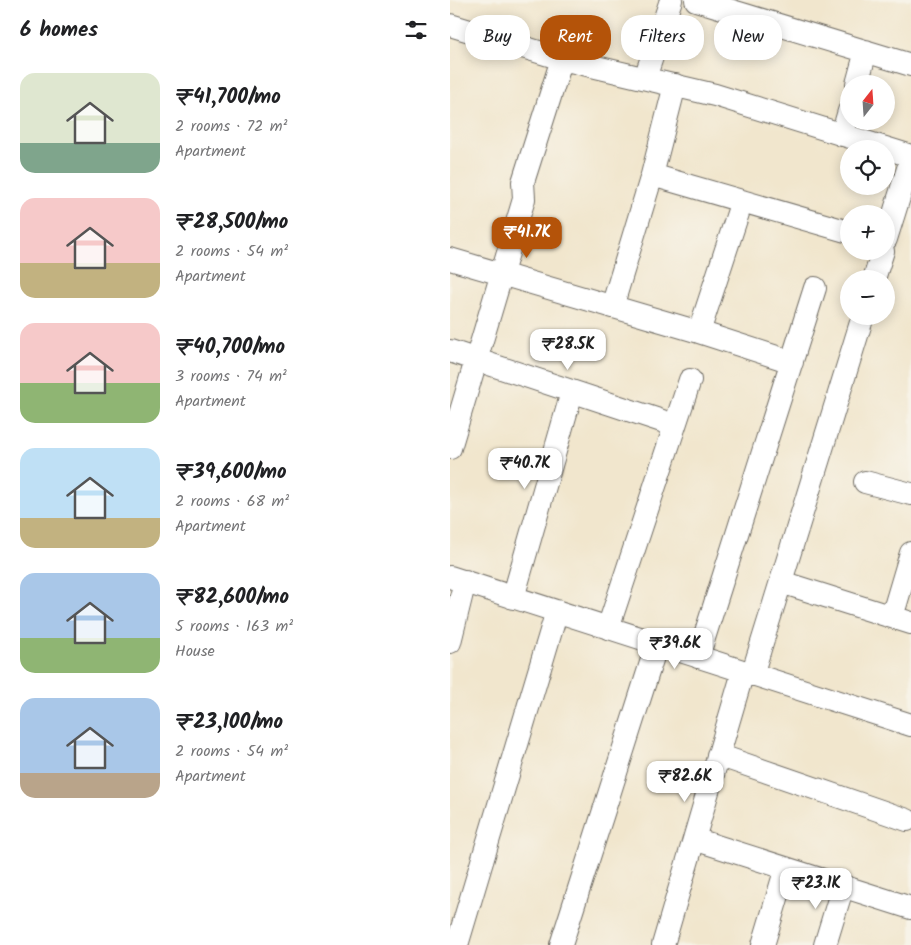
<!DOCTYPE html>
<html lang="en">
<head>
<meta charset="utf-8">
<style>
	:root { --surface:#fff; --page:#f6f6f6; --text:#202124; --muted:#757577; --accent:#b45309 }
	body { margin:0; font-family:Kalam,sans-serif; background:var(--page); color:var(--text); height:100vh; display:flex; flex-direction:column; font-size:19px; white-space:nowrap }
	* { box-sizing:border-box; margin:0 }
	p { font-size:16px; color:var(--muted) }
	.icon { flex:none; width:28px; height:28px; fill:none; stroke:currentColor; stroke-width:2; stroke-linecap:round; stroke-linejoin:round }
	.map { position:relative; flex:1; overflow:hidden }
	.panel { display:flex; flex-direction:column; background:var(--surface); width:450px }
	.panel>* { flex:none }
	.banner { position:absolute; left:15px; top:15px; width:370px; height:45px; display:flex; gap:10px }
	.needle { width:32px; rotate:17deg }
	.buttons { position:absolute; left:390px; top:75px; display:grid; gap:10px }
	.buttons a { display:grid; place-items:center; width:55px; height:55px; border-radius:50%; background:var(--surface); box-shadow:0 2px 12px #0003; font-size:25px }
	.price { position:absolute; translate:-50% -42px; padding:0 11px; border-radius:10px; background:#fff; color:#222; font-size:16px; line-height:32px; filter:drop-shadow(0 1px 2px #0008) }
	.price::after { content:''; position:absolute; left:50%; top:30px; width:15px; height:11px; margin-left:-8px; background:inherit; clip-path:polygon(0 0,100% 0,50% 100%) }
	.price.on { background:var(--accent); color:#fff }
	ul { padding:0; list-style:none }
	li { display:flex; align-items:center; gap:15px; height:125px; padding:0 20px }
	li span { display:grid; place-items:center; flex:none; width:140px; height:100px; border-radius:15px; color:#555 }
	li>.icon { margin-inline-start:auto }
	span .icon { width:60px; height:60px; fill:#fffc; stroke-width:1 }
	li b { font-size:21px }
	h2 { display:flex; justify-content:space-between; align-items:center; height:60px; padding:0 20px; font-size:21px }
	.pill { padding:0 18px; border-radius:20px; background:var(--surface); box-shadow:0 2px 12px #0003; font-size:18px; line-height:45px }
	.pill.on { background:var(--accent); color:#fff }
	main { display:flex; flex:1; min-height:0 }
	.map>svg:first-child { display:block }
</style>
</head>
<body>
<main>
<section class="panel">
<h2>6 homes<svg class="icon" aria-label="filters" viewBox="0 0 24 24"><path d="M4 7h16M4 17h16"/><circle cx="9" cy="7" r="2"/><circle cx="15" cy="17" r="2"/></svg></h2>
<ul>
<li><span style="background:linear-gradient(#dfe7d0 70%,#7fa58c 0)"><svg class="icon" aria-label="home" viewBox="0 0 24 24"><path d="M3 11l9-7 9 7M6 9v11h12V9"/></svg></span><div><b>₹41,700/mo</b><p>2 rooms · 72 m²</p><p>Apartment</p></div></li>
<li><span style="background:linear-gradient(#f6c9c9 65%,#c2b280 0)"><svg class="icon" aria-label="home" viewBox="0 0 24 24"><path d="M3 11l9-7 9 7M6 9v11h12V9"/></svg></span><div><b>₹28,500/mo</b><p>2 rooms · 54 m²</p><p>Apartment</p></div></li>
<li><span style="background:linear-gradient(#f6c9c9 60%,#8fb573 0)"><svg class="icon" aria-label="home" viewBox="0 0 24 24"><path d="M3 11l9-7 9 7M6 9v11h12V9"/></svg></span><div><b>₹40,700/mo</b><p>3 rooms · 74 m²</p><p>Apartment</p></div></li>
<li><span style="background:linear-gradient(#bfe0f5 70%,#c2b280 0)"><svg class="icon" aria-label="home" viewBox="0 0 24 24"><path d="M3 11l9-7 9 7M6 9v11h12V9"/></svg></span><div><b>₹39,600/mo</b><p>2 rooms · 68 m²</p><p>Apartment</p></div></li>
<li><span style="background:linear-gradient(#a9c7e8 65%,#8fb573 0)"><svg class="icon" aria-label="home" viewBox="0 0 24 24"><path d="M3 11l9-7 9 7M6 9v11h12V9"/></svg></span><div><b>₹82,600/mo</b><p>5 rooms · 163 m²</p><p>House</p></div></li>
<li><span style="background:linear-gradient(#a9c7e8 75%,#b9a48a 0)"><svg class="icon" aria-label="home" viewBox="0 0 24 24"><path d="M3 11l9-7 9 7M6 9v11h12V9"/></svg></span><div><b>₹23,100/mo</b><p>2 rooms · 54 m²</p><p>Apartment</p></div></li>
</ul>
</section>
<div class="map">
<svg width="461" height="945" viewBox="0 0 461 945">
	<rect width="100%" height="100%" fill="#f7f3e8"/>
	<filter id="ink" filterUnits="userSpaceOnUse"><feTurbulence type="fractalNoise" baseFrequency=".02" numOctaves="2"/><feDisplacementMap in="SourceGraphic" scale="10" xChannelSelector="R" yChannelSelector="G"/><feConvolveMatrix kernelMatrix="1 2 1 2 8 2 1 2 1" color-interpolation-filters="sRGB"/></filter>
	<filter id="wash" filterUnits="userSpaceOnUse"><feTurbulence type="fractalNoise" baseFrequency=".0096" numOctaves="4" result="noise"/><feDisplacementMap in="SourceGraphic" scale="20" xChannelSelector="R" yChannelSelector="G"/><feGaussianBlur stdDeviation="1.12" result="paint"/><feColorMatrix in="noise" values="0 0 0 0 0 0 0 0 0 0 0 0 0 0 0 0 0 1.4 0 .05"/><feComposite in="paint" operator="in"/></filter>
	<g filter="url(#wash)">
		<rect width="100%" height="100%" fill="#f1e6cd"/>
	</g>
	<g filter="url(#ink)">
		<g fill="none" stroke-linecap="round" stroke-linejoin="round">
			<!-- minor casing -->
			<g stroke="#706c64" stroke-width="24">
				<path id="minor" d="M246,0L461,65
					M0,25L112,59L265,95L461,156
					M195,78L221,0
					M407,84L416,51
					M392,135L399,111
					M202,175L399,232
					M436,239L461,159
					M0,259L249,332L342,362
					M424,279L433,251
					M162,307L202,175L225,85
					M249,332L292,201
					M0,351L224,425
					M0,448L74,199L73,182L112,59
					M415,482L461,494
					M0,577L461,725
					M331,582L461,623
					M63,598L122,392
					M442,617L461,553
					M158,628L240,380
					M0,642L15,581
					M248,657L365,288
					M302,675L413,316
					M268,755L457,820
					M244,839L461,908
					M7,945L107,611
					M111,945L207,644
					M213,945L293,672
					M313,945L336,868
					M375,945L393,886"/>
			</g>
			<!-- minor -->
			<use href="#minor" stroke="#fff" stroke-width="22"/>
		</g>
	</g>
</svg>
<div class="buttons">
<a><svg class="needle" viewBox="-14 -14 28 28"><path d="M0-13l5 13h-10z" fill="#e53935"/><path d="M0 13l5-13h-10z" fill="#757577"/></svg></a>
<a><svg class="icon" aria-label="locate" viewBox="0 0 24 24"><circle cx="12" cy="12" r="6"/><path d="M12 2v4M12 18v4M2 12h4M18 12h4"/></svg></a>
<a>+</a>
<a>−</a>
</div>
<b class="price on" style="left:77px;top:259px">₹41.7K</b>
<b class="price" style="left:118px;top:371px">₹28.5K</b>
<b class="price" style="left:75px;top:490px">₹40.7K</b>
<b class="price" style="left:225px;top:670px">₹39.6K</b>
<b class="price" style="left:235px;top:803px">₹82.6K</b>
<b class="price" style="left:366px;top:910px">₹23.1K</b>
<div class="banner">
<a class="pill">Buy</a>
<a class="pill on">Rent</a>
<a class="pill">Filters</a>
<a class="pill">New</a>
</div>
</div>
</main>
</body>
</html>
